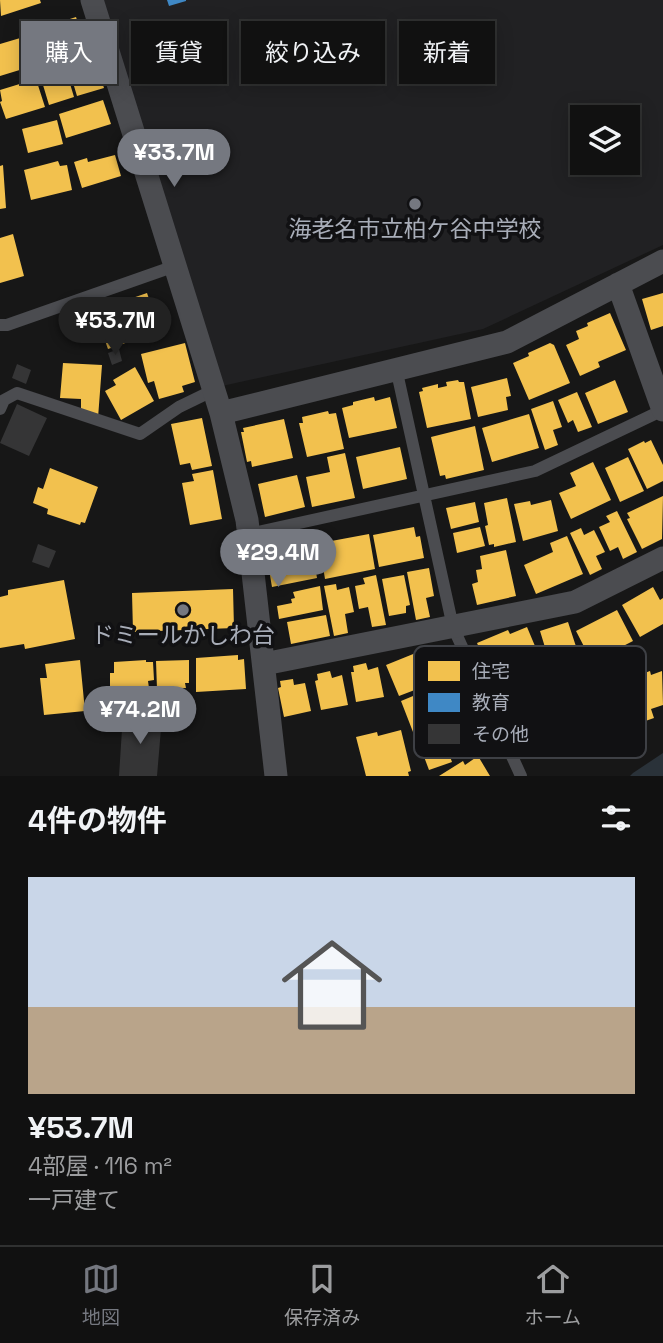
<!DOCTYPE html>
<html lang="ja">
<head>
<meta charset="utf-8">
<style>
	:root { --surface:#111; --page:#1e1f1f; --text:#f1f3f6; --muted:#9c9d9f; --line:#303131; --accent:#757880 }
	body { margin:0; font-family:"Space Grotesk","Noto Sans JP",sans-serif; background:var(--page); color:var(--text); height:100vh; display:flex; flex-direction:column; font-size:26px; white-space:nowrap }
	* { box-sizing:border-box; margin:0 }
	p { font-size:23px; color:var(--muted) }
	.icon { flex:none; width:38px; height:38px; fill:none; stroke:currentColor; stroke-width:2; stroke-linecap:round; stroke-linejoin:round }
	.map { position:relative; height:776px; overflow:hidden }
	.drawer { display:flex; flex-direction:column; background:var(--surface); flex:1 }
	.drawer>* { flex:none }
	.guide { position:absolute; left:21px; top:21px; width:621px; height:63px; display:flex; gap:14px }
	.controls { position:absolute; left:570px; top:105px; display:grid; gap:14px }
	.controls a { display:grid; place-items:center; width:70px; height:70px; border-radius:0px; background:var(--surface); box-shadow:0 4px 18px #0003,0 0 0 2px var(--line); font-size:35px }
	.price { position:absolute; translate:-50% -60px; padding:0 16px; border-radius:24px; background:var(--accent); color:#fff; font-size:23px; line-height:46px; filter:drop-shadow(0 2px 4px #0008) }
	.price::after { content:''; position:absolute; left:50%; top:42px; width:21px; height:16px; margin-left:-10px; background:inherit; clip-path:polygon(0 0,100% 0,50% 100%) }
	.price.on { background:#222; color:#fff }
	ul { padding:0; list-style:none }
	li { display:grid; align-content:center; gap:14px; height:371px; padding:0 28px }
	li+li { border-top:2px solid var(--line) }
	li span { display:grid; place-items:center; height:217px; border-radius:0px; color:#555 }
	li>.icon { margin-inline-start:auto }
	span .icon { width:126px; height:126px; fill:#fffc; stroke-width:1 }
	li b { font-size:30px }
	h2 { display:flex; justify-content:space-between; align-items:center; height:84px; padding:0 28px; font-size:30px }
	.chip { padding:0 24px; border-radius:0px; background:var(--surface); box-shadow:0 4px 18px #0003,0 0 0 2px var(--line); font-size:24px; line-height:63px }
	.chip.on { background:var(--accent); color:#fff }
	.menu { display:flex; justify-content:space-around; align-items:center; height:98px; border-top:2px solid var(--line); background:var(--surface); font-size:19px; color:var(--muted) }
	.menu a { display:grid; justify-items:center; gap:4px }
	.menu .on { color:var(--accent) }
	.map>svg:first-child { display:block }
</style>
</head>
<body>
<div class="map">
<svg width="663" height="776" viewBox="0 0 663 776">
	<rect width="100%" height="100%" fill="#171717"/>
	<!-- built -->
	<path fill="#212123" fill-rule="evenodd" d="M101,0H663V245L483,329L222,386ZM583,117H628V163H583Z"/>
	<!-- water -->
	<path fill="#2a3239" d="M663,753V776H630L633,773Z"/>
	<!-- homes -->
	<path fill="#f2c14e" d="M0,0H40L41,3L1,16Z
		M76,17L84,41L40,55L33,31Z
		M27,36L36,65L0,76V44Z
		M96,64L104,88L77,96L71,76Z
		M68,77L74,97L49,105L43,85Z
		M36,79L45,107L6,119L0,102L2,101L0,90Z
		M103,100L111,124L66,138L59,114Z
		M57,120L63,144L28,153L22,129Z
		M115,155L121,176L82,188L74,162L87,158L88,162Z
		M58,161L60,166L67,165L72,190L31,200L24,170Z
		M3,165L6,208L0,209V166Z
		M13,234L24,276L0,283V238Z
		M147,293L160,331L108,349L98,321L112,316L109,309L114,308L112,305Z
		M663,293V326L651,330L642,299Z
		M610,313L626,350L598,362L600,367L580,376L566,345L579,339L576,331L588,326L587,323Z
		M185,343L195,382L182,386L184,392L159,399L154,381L148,383L141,354Z
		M550,343L554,345L570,383L529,400L513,363L529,356L528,353Z
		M63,363L102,365L98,418L81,409V399L60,398Z
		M135,367L154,401L121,420L105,391L116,385L113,380Z
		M507,378L511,396L506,397L508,410L478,417L471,387Z
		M458,380L459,382H464L471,419L427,428L419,392L423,391L422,388L438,384V388L447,386L446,382Z
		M615,380L628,412L598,424L585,393Z
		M577,392L592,427L578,432L573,420L568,423L558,400Z
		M374,397L375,401L390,397L397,428L349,438L342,408L353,405V402Z
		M553,401L562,427L553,430L558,445L545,450L531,409Z
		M328,411L329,414L336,413L344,449L307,457L299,423H303L302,417Z
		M529,414L539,448L492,462L482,428Z
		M202,418L212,466L192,470L190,463L180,465L171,424Z
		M284,419L293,458L252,467L251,461L247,462L241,432H244L243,428Z
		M475,426L484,470L446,479L445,475L440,476L431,437Z
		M651,440L663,465V481L647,489L628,449L644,441L645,443Z
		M400,447L407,479L363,489L356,457Z
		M345,453L355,498L312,507L306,477L330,472L327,457Z
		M628,457L644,491L620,502L605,468Z
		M593,462L611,500L571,519L559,493L576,486L570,473Z
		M50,468L98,487L85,523L81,522L80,525L47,514L48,509L33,503L38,487L43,489Z
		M213,470L222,519L190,525L182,483L194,481L192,474Z
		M297,475L305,507L265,517L258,484Z
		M663,496L662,539L642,549L627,519L630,518L627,513Z
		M507,498L516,542L494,547V544L489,545L485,526L488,525L484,503Z
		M551,500L558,531L523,541L514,504L530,501L531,505Z
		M475,502L479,522L451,529L446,508Z
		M617,511L637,552L623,559L618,547L610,551L599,527L610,522L606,516Z
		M414,527L416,537L420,536L424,558L379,567L373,535Z
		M480,527L485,546L457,553L453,533Z
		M581,528L584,535L594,530L605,552L596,556L602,569L590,575L570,533Z
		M369,534L375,569L325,579L320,549L327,547L326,542Z
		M567,536L583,574L536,594L524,565L553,552L550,543Z
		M311,543L317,578L272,587L266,552Z
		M506,550L516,596L477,605L472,584L478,582L476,570L482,569L480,556Z
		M429,568L434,596L426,598L430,617L416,620L407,572Z
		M376,575L386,625L372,627L368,607L359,609L355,586L365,584L363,578Z
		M404,575L410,605L406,606V613L389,616L382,579Z
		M64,580L75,639L25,649L24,644L0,648V597L8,595V590Z
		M336,584L337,590L349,587L354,612L345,614L348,633L334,636L324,586Z
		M320,586L323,610L279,619L277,606L292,603L291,599L295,598L293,592Z
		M653,587L660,600L663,598V624L640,637L622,605Z
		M233,589L234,628L133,632L132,593Z
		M617,610L633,641L592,662L576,631Z
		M326,615L330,636L291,644L287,622Z
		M568,622L585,674L556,683L540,631Z
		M527,627L540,658L492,678L477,643L508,630L510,634Z
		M433,646L446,678L399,696L386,665Z
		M238,655V660L244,659L246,689L196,692V658Z
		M80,660L85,711L44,715L40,678H47L45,664Z
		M146,660V662H153L154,680L148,681L149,688L110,690V673H114V662Z
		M189,660V683H185L186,688L157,689L156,661Z
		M366,663L368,670L378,667L384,697L356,702L351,672H354L353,666Z
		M330,671L332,678L342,675L348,705L321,710L315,681L318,680L317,674Z
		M650,671L651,675L662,671L663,705L651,709L654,718L631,726L623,701L627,699L623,687L626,685L625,680Z
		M459,677L473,712L421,732L420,730L413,732L401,701Z
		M293,679L294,685L305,683L311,711L284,717L278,688L281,687L280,681Z
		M440,729L452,762L429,770L417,738Z
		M401,730L411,771L408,772L409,776H366L356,737L377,732L378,736Z
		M478,756L490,776H439L463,761L465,765Z"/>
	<!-- schools -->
	<path fill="#3f88c5" d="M167,0H186V1L169,6Z"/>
	<!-- building -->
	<path fill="#353536" d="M119,349L122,361L112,365L108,353Z
		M17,364L31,370L26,384L12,378Z
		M17,404L47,418L29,456L0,443Z
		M38,544L56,551L49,568L32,562Z
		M123,714L162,717L157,776H119Z"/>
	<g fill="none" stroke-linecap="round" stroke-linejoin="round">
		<!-- service -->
		<path stroke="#4b4c50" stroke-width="12" d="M0,325H7L175,266
			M396,368L453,627L521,776
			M0,409L4,400L17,393L140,434L179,407L214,390
			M249,534L535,471L663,410"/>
		<!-- minor -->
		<path stroke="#4b4c50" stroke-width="23" d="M92,0L221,413L507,342L663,261
			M618,284L663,410
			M221,413L247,520L276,776
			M264,664L575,602L663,558"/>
	</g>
	<!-- markers -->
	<g fill="#757880" stroke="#111113" stroke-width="2.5">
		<circle cx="415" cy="204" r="7"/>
		<circle cx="183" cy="610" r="7"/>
	</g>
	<g text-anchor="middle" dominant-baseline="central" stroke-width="7" stroke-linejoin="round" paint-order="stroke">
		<!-- poi labels -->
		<g font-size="23" fill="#a8adb8" stroke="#111113">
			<text x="415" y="229">海老名市立柏ケ谷中学校</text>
			<text x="183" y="635">ドミールかしわ台</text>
		</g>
	</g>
	<!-- legend -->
	<rect x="414" y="646" width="232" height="112" rx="10" fill="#111113" stroke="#3e4045" stroke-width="2"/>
	<rect x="428" y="661" width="32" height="20" fill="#f2c14e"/>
	<rect x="428" y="693" width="32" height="19" fill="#3f88c5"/>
	<rect x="428" y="724" width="32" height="20" fill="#353536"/>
	<g font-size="19" fill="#a8adb8">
		<text x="472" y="678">住宅</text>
		<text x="472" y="709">教育</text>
		<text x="472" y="741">その他</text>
	</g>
</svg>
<div class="controls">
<a><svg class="icon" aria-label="layers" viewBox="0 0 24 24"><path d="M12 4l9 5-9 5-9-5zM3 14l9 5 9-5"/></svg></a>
</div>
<b class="price" style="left:174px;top:189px">¥33.7M</b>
<b class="price on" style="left:115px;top:357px">¥53.7M</b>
<b class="price" style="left:278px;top:589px">¥29.4M</b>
<b class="price" style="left:140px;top:746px">¥74.2M</b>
<div class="guide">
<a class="chip on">購入</a>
<a class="chip">賃貸</a>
<a class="chip">絞り込み</a>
<a class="chip">新着</a>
</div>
</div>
<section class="drawer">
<h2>4件の物件<svg class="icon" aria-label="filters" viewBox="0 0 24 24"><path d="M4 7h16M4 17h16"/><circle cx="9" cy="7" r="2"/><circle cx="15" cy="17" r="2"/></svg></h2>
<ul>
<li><span style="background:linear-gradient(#c9d6e8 60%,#b9a48a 0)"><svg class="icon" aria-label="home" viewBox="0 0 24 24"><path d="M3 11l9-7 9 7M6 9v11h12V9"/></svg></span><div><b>¥53.7M</b><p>4部屋 · 116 m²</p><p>一戸建て</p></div></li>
</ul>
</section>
<nav class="menu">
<a class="on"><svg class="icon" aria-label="map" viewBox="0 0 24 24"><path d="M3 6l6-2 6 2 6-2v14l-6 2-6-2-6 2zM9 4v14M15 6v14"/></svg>地図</a>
<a><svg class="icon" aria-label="saved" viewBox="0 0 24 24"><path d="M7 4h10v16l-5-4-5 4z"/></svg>保存済み</a>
<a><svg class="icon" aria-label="home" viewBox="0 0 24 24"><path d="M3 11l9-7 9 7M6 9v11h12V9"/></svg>ホーム</a>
</nav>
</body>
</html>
